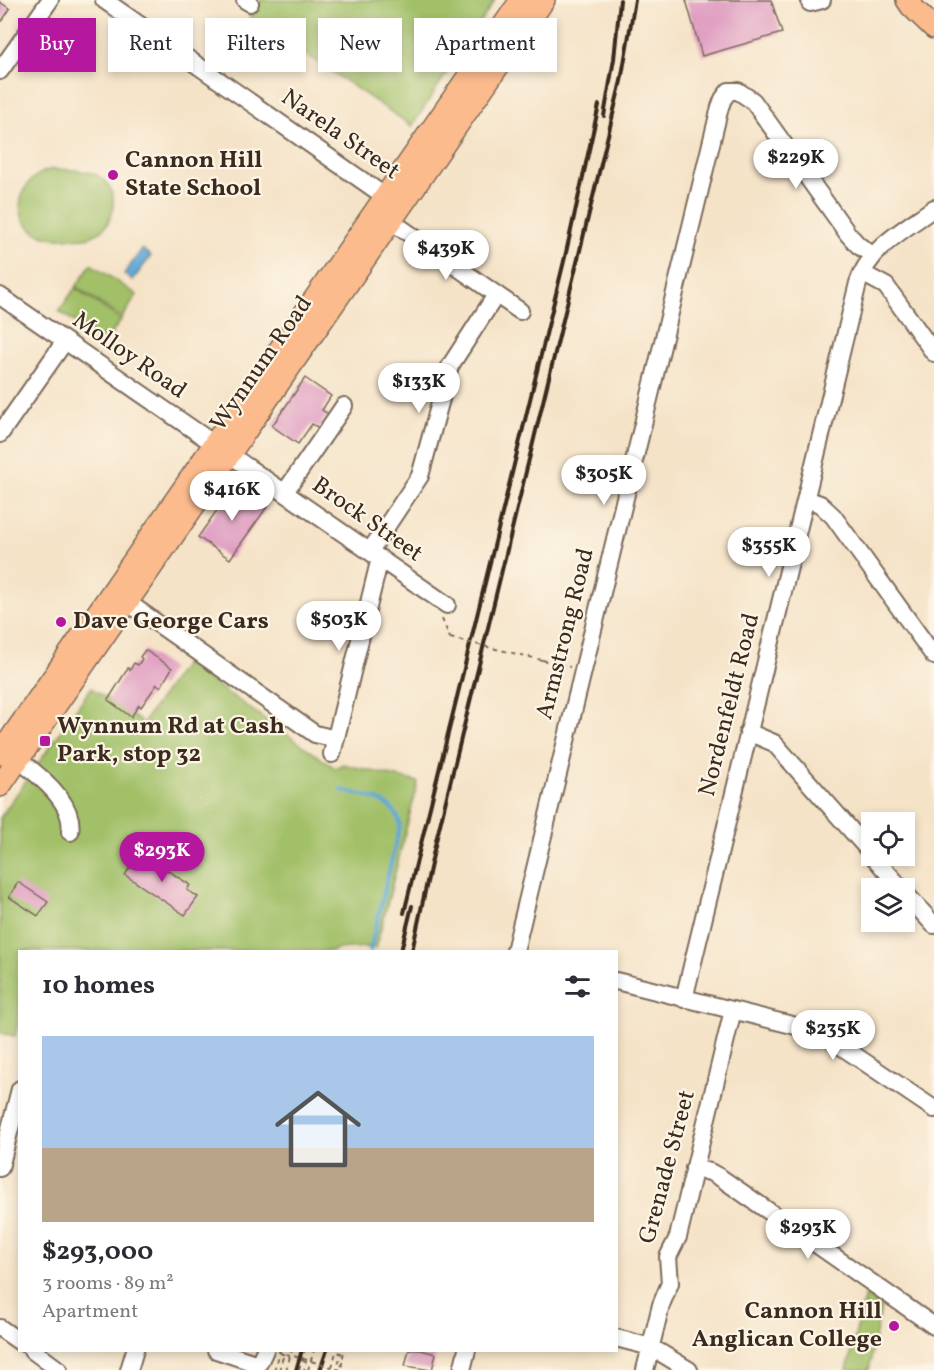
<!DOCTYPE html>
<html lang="en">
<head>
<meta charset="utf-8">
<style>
	:root { --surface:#fff; --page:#f7f7f7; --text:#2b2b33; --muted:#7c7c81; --accent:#b5179e }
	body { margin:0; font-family:Vollkorn,serif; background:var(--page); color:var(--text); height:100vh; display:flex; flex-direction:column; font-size:22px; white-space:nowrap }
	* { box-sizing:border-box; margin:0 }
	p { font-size:20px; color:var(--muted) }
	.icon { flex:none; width:33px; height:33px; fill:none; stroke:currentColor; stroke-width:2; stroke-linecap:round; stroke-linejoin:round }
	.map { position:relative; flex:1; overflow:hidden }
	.drawer { position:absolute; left:18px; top:950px; width:600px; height:402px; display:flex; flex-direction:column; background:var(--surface); border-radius:0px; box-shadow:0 3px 9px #0003 }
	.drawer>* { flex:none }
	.guide { position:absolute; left:18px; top:18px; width:600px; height:54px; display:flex; gap:12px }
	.tools { position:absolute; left:861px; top:812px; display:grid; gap:12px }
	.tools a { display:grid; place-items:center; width:54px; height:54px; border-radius:0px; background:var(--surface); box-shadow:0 3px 9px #0003; font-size:30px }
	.price { position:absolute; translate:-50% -51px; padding:0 14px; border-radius:21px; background:#fff; color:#222; font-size:20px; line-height:39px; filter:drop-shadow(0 2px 3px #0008) }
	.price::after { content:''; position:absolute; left:50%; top:36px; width:18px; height:14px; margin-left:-9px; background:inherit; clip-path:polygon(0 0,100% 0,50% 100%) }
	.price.active { background:var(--accent); color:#fff }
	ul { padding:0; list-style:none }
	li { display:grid; align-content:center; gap:12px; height:318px; padding:0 24px }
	li span { display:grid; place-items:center; height:186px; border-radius:0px; color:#555 }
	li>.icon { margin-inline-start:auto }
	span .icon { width:108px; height:108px; fill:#fffc; stroke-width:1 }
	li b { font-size:26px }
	h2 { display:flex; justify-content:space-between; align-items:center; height:72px; padding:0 24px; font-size:26px }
	.tag { padding:0 21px; border-radius:0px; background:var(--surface); box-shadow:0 3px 9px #0003; font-size:21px; line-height:54px }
	.tag.active { background:var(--accent); color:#fff }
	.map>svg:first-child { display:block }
</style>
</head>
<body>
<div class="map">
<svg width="934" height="1370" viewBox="0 0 934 1370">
	<rect width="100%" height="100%" fill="#fcf5e5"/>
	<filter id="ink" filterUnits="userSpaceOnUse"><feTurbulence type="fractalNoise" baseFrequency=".0167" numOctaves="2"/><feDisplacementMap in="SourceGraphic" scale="12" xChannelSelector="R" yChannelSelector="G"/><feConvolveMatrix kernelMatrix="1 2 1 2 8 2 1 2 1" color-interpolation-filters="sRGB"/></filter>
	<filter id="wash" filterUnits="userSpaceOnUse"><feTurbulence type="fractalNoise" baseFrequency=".008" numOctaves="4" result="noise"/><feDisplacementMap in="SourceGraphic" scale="24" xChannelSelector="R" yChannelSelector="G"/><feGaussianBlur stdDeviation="1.35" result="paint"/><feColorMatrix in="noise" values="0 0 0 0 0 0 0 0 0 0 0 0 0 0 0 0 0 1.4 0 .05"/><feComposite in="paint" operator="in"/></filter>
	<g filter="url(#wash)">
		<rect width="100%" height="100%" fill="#f5e3c8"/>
		<!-- green -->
		<path fill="#a1c068" stroke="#6e7543" stroke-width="1.5" d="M260,0H495L412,126L249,16Z
			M53,169C65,170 83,169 94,174C120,184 119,221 96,234C88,239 79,239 69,238C60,238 50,239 42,235C7,222 17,176 53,169Z
			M91,264L137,295L122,318L76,287Z
			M75,288L121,320L105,343L59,311Z
			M185,663L335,768L343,764L418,782L376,948L368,947L335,949L334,951H20V1016L15,1036L0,1033V818L91,688L143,723Z
			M865,1294L881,1307L869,1370H847Z"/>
		<!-- water -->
		<path fill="#5da6d4" stroke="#4c6879" stroke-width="1.5" d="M142,249L151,256L133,280L124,274Z"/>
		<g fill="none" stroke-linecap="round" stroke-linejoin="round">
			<!-- stream -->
			<path stroke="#5da6d4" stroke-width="4" d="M341,790C363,796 396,798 400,825L370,951"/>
		</g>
		<g id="blocks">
			<!-- building -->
			<path fill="#df9bc1" d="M686,0H771L782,33L702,56Z
				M0,2L10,9L2,21L0,20Z
				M305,378L331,396L322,410L328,414L319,428L312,424L298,444L272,426Z
				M235,485L267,507L230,559L198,537Z
				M145,650L172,668L161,687L157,684L141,707L139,705L131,717L108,700L128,668L130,670L134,663L138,665L142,659L140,657Z
				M140,852L190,885L187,890L198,897L185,915L125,875Z
				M18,882L48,902L38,916L9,897Z
				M409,1350H421L436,1354L432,1370L405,1366Z"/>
		</g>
	</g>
	<g filter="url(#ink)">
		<use href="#blocks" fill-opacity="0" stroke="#7c6b5a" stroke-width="1.5"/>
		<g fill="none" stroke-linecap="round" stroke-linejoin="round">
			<!-- minor casing -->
			<g stroke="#7c6b5a" stroke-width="20">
				<path id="minor" d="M104,0L393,202
					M245,0L250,3
					M810,3L822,0
					M0,71L50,0
					M381,214L520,311
					M862,273L886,286L934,353
					M0,296L447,605
					M0,434L65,341
					M285,492L344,406
					M806,499L820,504L833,516L934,656
					M370,551L420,476L450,366L496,295
					M127,602L315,734L336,739
					M748,732L774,743L872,854
					M8,753C31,768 76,801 70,832
					M332,754L380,558
					M872,855L901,888
					M904,892L934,925
					M515,951L720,107L723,99L729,91H738L753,101L848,234L858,245L872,255
					M616,981L820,1032L934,1109
					M684,999L858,283C870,247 905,229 934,208
					M0,1168L20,1089
					M694,1168L710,1172L721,1178L934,1326
					M0,1328L20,1342
					M616,1338L651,1347L689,1370
					M32,1350L59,1370
					M216,1350L255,1363H259L265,1350
					M129,1370L135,1350
					M462,1370L467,1350
					M645,1370L661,1305L670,1283L668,1257L678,1237L733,1010"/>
			</g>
			<!-- major casing -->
			<g stroke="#7c6b5a" stroke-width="24">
				<path id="major" d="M907,0L911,6L934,28
					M0,754L521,0
					M0,786L544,0"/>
			</g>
			<!-- path -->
			<path stroke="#7c6b5a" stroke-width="2" stroke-dasharray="4.5 4.5" stroke-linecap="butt" d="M442,619L450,638
				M542,660L570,667
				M303,1361L306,1362L304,1370
				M332,1367L336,1352L341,1353L337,1369L341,1370L344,1350
				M274,1370L280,1353L290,1357
				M286,1370L292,1350
				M299,1370L305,1350
				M308,1370L314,1350"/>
			<!-- minor -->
			<use href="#minor" stroke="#fff" stroke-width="16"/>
			<!-- major -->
			<use href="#major" stroke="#fbbb8d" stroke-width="21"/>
			<!-- rail -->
			<path stroke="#3b2a1e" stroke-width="4" d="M604,116L614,59L620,0
				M404,913L565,257L599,105
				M401,951L412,906
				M412,951L436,841L601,164L621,81L635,0
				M296,1370L302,1350
				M320,1370L327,1350"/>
			<!-- path-bridge -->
			<path stroke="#7c6b5a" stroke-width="2" stroke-dasharray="4.5 4.5" stroke-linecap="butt" d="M450,638L542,660
				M280,1350L279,1352L332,1367L331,1370
				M279,1370L284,1354"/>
		</g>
	</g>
	<!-- markers -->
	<g fill="#b5179e" stroke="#fcf5e5" stroke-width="2">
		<circle cx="113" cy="175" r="6"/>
		<circle cx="61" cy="622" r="6"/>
		<rect x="39" y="735" width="12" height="12" rx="3"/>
		<circle cx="894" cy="1326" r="6"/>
	</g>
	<g text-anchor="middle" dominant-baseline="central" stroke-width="4.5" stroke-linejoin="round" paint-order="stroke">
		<!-- street labels -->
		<g font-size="24" fill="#3b2a1e" stroke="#fcf5e5">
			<text transform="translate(340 135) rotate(35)">Narela Street</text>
			<text transform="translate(129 356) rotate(35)">Molloy Road</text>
			<text transform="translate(262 364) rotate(-55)">Wynnum Road</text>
			<text transform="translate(367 520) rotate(35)">Brock Street</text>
			<text transform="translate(566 634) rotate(-76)">Armstrong Road</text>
			<text transform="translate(730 705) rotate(-76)">Nordenfeldt Road</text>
			<text transform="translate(668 1167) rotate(-75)">Grenade Street</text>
		</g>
		<!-- poi labels -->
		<g font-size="24" font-weight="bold" fill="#3b2a1e" stroke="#fcf5e5" text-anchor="start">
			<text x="125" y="161">Cannon Hill<tspan x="125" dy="28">State School</tspan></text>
			<text x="73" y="622">Dave George Cars</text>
			<text x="57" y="727">Wynnum Rd at Cash<tspan x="57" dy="28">Park, stop 32</tspan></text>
			<text x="882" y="1312" text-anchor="end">Cannon Hill<tspan x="882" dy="28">Anglican College</tspan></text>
		</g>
	</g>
</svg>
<div class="tools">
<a><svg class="icon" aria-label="locate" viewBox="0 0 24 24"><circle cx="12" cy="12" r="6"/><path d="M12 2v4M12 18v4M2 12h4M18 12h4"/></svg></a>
<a><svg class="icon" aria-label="layers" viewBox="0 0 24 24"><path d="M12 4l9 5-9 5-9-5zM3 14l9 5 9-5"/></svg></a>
</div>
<b class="price" style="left:796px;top:190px">$229K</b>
<b class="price" style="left:446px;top:281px">$439K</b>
<b class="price" style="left:419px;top:414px">$133K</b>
<b class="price" style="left:604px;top:506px">$305K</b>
<b class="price" style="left:232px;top:522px">$416K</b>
<b class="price" style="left:769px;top:578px">$355K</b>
<b class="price" style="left:339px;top:652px">$503K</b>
<b class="price active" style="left:162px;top:883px">$293K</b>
<b class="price" style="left:833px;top:1061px">$235K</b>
<b class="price" style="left:808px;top:1260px">$293K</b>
<div class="guide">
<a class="tag active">Buy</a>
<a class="tag">Rent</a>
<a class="tag">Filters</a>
<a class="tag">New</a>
<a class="tag">Apartment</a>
</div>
<section class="drawer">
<h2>10 homes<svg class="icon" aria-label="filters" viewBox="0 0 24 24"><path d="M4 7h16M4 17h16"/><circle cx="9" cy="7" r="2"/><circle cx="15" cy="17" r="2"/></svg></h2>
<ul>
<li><span style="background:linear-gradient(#a9c7e8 60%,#b9a48a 0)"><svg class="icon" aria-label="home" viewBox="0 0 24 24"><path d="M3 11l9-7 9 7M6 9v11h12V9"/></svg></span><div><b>$293,000</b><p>3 rooms · 89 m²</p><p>Apartment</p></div></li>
</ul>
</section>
</div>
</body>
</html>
